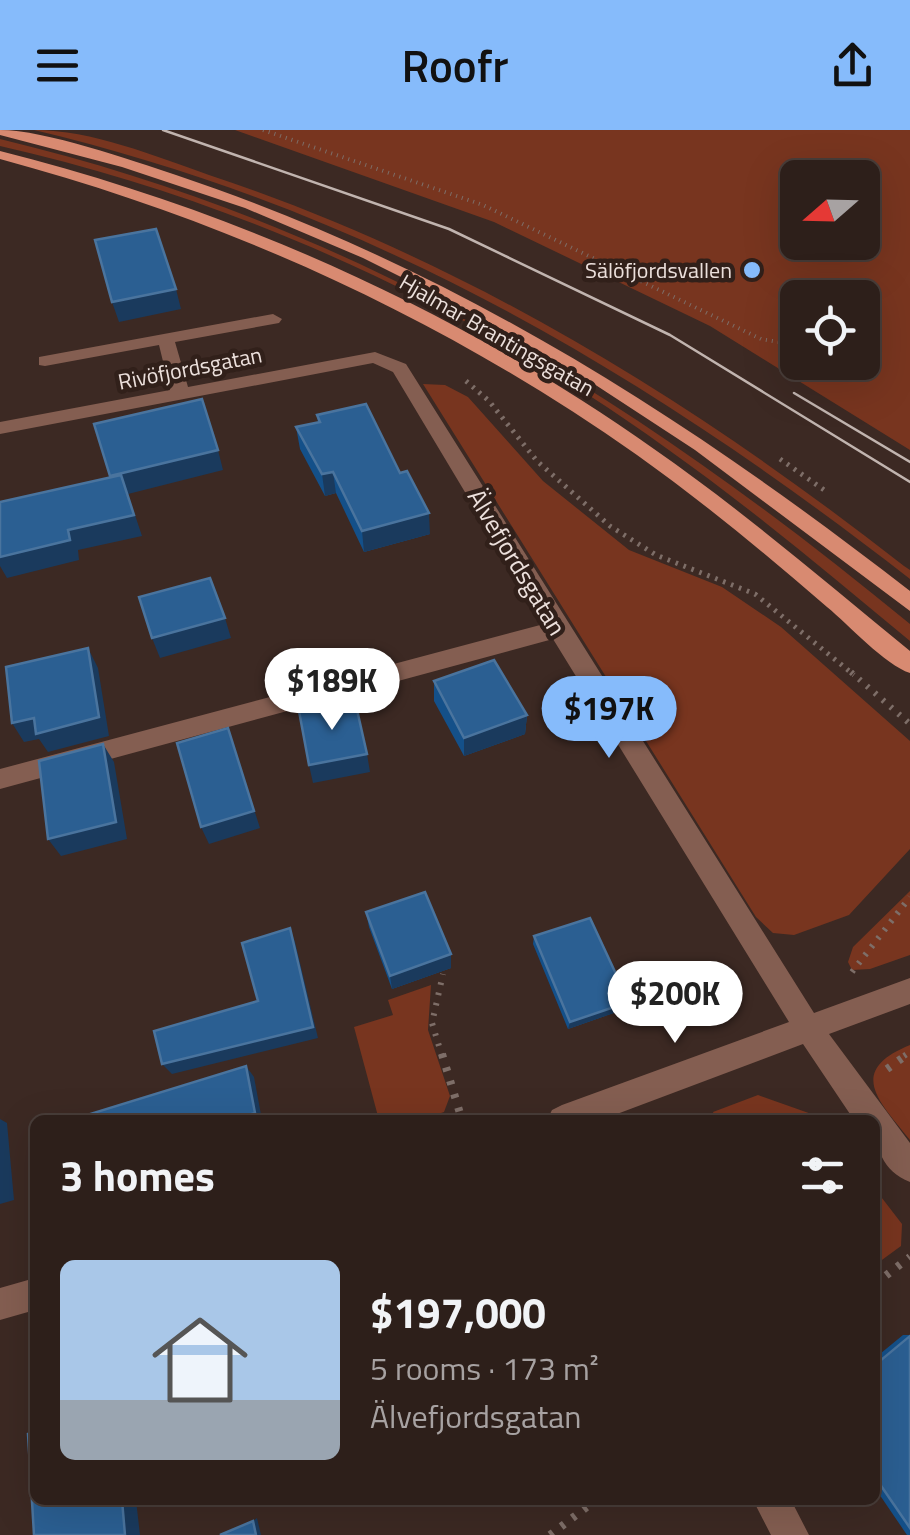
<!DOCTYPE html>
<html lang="en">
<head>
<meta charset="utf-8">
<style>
	:root { --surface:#2d1f1a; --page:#352723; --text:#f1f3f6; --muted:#a7a2a2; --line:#483d39; --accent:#86bbfb }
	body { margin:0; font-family:"Titillium Web",sans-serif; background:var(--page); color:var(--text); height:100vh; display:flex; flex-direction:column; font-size:38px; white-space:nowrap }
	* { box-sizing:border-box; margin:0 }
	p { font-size:32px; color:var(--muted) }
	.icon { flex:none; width:55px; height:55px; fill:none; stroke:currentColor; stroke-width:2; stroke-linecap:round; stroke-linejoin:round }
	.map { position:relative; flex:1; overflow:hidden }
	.drawer { position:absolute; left:30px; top:985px; width:850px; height:390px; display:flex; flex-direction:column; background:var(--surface); border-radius:15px; box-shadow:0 10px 40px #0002,0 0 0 2px var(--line) }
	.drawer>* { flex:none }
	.needle { width:65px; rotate:250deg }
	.buttons { position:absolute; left:780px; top:30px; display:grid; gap:20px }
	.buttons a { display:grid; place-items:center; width:100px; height:100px; border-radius:15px; background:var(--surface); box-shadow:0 10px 40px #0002,0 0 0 2px var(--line); font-size:50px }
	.price { position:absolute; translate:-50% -85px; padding:0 22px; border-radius:35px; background:#fff; color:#222; font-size:32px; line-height:65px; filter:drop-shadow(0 2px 5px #0008) }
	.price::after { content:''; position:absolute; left:50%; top:60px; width:30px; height:22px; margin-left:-15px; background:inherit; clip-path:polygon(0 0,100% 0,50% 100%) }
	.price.selected { background:var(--accent); color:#111 }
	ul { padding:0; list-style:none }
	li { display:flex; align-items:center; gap:30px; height:250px; padding:0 30px }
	li span { display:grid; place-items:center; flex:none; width:280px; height:200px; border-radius:15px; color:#555 }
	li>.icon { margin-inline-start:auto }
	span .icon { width:120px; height:120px; fill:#fffc; stroke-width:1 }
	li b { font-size:42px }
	h2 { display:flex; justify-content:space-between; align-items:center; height:120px; padding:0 30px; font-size:42px }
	header { display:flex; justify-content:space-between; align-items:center; height:130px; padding:0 30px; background:var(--accent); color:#111; font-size:45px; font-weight:600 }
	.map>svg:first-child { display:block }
</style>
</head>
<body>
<header><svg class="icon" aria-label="menu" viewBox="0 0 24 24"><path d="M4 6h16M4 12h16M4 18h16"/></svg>Roofr<svg class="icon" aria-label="share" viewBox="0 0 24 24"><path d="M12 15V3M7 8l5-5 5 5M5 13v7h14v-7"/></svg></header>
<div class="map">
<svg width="910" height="1405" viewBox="0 0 910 1405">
	<rect width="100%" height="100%" fill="#3c2923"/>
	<!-- green -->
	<path fill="#78351f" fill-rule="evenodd" d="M34,0C92,0 155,26 209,45C465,130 692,270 904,436L910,440V449C640,239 370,80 34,0Z
		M235,0H910V320L710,196L494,92ZM798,48H862V112H798ZM798,168H862V232H798Z
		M0,9C358,95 629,263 910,494V511C830,445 751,378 666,318C468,175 239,70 0,16Z
		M423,254L445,255L468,267L543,351L629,420L722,457L781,497L910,611V719L849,785L794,805L773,803L756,787Z
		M910,761V825L870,839L852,840L848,832L853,817Z
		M431,855L428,900L450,966L444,982L420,990H379L354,897L393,885L388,870Z
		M910,915V1010C879,971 846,941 910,915Z
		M758,965L820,987L822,990H716L713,982Z
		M875,1059L902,1094L901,1116L875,1135Z"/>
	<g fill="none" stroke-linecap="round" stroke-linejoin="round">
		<!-- path-far3 -->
		<path stroke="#7e6e68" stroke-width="4" stroke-dasharray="1 5" stroke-linecap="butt" d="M263,0L483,75L761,209L778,212"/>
		<!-- path-far2 -->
		<path stroke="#7e6e68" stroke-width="5" stroke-dasharray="2.5 6" stroke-linecap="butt" d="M466,251L489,271L537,331L610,396L656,425L755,464L854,545
			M780,329L827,362"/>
		<!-- path-far1 -->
		<path stroke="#7e6e68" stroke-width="6" stroke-dasharray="2.5 8" stroke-linecap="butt" d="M851,542L910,594
			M852,842L910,767
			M442,926L432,893L443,844
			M904,926L910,922"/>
		<!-- path -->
		<path stroke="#7e6e68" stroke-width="8" stroke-dasharray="4 10" stroke-linecap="butt" d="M442,924L462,990
			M887,939L908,924
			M875,1154L910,1127
			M550,1405L596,1370"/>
		<!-- minor -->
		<path fill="#845e51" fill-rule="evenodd" d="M273,184L282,189L279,193L175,212L188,257L375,222L406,234L814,883L910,848V874L829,904L910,1013V1052C882,1041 875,1017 875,990H854L803,914L601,990H547L552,980L562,975L789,892L553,509L0,659V639L544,494L393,242L373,233L0,304V292L170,260L159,215L45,236L39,235V227Z
			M35,1148V1180L0,1190V1158Z
			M753,1370H791L809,1405H771Z"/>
		<!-- major -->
		<path fill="#d88a71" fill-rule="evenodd" d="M0,0C45,0 131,30 176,45C451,137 682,284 910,461V481L695,320L588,250L477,185L363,128L245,78L122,37L0,5Z
			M0,21C234,80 456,179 654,319C743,381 826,452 910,521V543C885,535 849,495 827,477C766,424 703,372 637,325C442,188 230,91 0,29Z"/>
		<!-- tram -->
		<path stroke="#c1b4af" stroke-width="2.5" d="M163,0L449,99L670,205L910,352
			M794,263L910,332"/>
	</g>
	<!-- wall -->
	<path fill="#145089" d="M317,285L430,404L364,422L336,363L325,366L300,319L296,297L318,293Z
		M434,551L527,585L525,604L464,626L434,571Z
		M366,782L451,838L392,859L369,797Z
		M534,806L625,879L568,899L533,814Z
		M903,1205H910V1405H907L875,1358V1228Z"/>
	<!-- shaded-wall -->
	<path fill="#1a3a5d" d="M176,159L181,179L119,192L112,172Z
		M218,320L223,340L128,364L142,406L78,420L79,430L7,448L0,436V427L68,400L110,346Z
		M333,342L336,363L325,366L322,344Z
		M429,383L430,404L364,422L362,401Z
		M225,488L231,508L160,528L152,508Z
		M88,518L98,538L109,606L48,622L39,609L24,612L12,593Z
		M527,585L525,604L464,626V608Z
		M103,614L114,632L127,709L61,726L48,709Z
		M234,617L260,698L209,714L201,697Z
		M367,624L370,642L313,653L309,635Z
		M290,798L295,812L318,908L172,944L162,934L313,897Z
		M451,824V838L392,859L390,846Z
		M629,872L625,879L568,899L570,892Z
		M246,936L254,947L262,990H234Z
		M0,989L7,993L14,1070L0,1074Z
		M122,1370H136L140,1405H125Z
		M257,1388L261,1405H256L253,1391Z"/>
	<!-- building -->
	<path fill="#2b5f92" stroke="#4a749e" stroke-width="2.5" d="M156,99L176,159L112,172L95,110Z
		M202,269L218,320L110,346L94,294Z
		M366,274L400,343L407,341L429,383L362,401L333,342L322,344L296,297L320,292L317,285Z
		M121,345L134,385L68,400L70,410L0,427V372Z
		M210,448L225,488L152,508L139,467Z
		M88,518L99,587L36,604L34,588L12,593L6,537Z
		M494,530L527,585L464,608L434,551Z
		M355,571L367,624L309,635L299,581Z
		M228,598L254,681L201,697L177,613Z
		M103,614L116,692L48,709L39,631Z
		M425,762L451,824L390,846L366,782Z
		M590,788L629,872L570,892L534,806Z
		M290,798L313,897L162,934L154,901L258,871L242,813Z
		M246,936L255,983L234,990H91L90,984Z
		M910,1206V1398L875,1347V1235Z
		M35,1302V1370H122L125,1405H34L28,1304Z
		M253,1391L256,1405H220Z"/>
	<!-- markers -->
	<circle fill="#86bbfb" stroke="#31201a" stroke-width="4" cx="752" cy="140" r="10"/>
	<g text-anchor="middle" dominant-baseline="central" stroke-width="9" stroke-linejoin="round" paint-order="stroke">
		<!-- far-poi labels -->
		<g font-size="22" fill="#ece0dc" stroke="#31201a" text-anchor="end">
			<text x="732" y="140">Sälöfjordsvallen</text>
		</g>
		<!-- far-street labels -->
		<g font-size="22" fill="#ece0dc" stroke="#31201a">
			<text transform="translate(497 205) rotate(30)">Hjalmar Brantingsgatan</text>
			<text transform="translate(190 238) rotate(-11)">Rivöfjordsgatan</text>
		</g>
		<!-- street labels -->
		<g font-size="25" fill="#ece0dc" stroke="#31201a">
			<text transform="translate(517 432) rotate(59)">Älvefjordsgatan</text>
		</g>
	</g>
</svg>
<div class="buttons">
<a><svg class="needle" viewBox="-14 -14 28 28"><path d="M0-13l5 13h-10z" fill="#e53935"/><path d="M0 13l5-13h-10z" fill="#a7a2a2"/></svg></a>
<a><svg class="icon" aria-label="locate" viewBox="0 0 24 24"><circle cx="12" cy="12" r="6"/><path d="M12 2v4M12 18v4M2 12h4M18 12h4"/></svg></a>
</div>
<b class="price" style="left:332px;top:603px">$189K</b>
<b class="price selected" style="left:609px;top:631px">$197K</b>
<b class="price" style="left:675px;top:916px">$200K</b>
<section class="drawer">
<h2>3 homes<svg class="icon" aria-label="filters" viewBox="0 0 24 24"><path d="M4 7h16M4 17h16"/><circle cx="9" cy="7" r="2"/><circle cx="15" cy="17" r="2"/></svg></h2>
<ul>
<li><span style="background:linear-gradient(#a9c7e8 70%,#9aa5b1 0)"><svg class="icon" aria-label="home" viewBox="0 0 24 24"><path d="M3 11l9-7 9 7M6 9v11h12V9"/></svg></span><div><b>$197,000</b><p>5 rooms · 173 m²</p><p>Älvefjordsgatan</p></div></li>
</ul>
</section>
</div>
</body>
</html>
